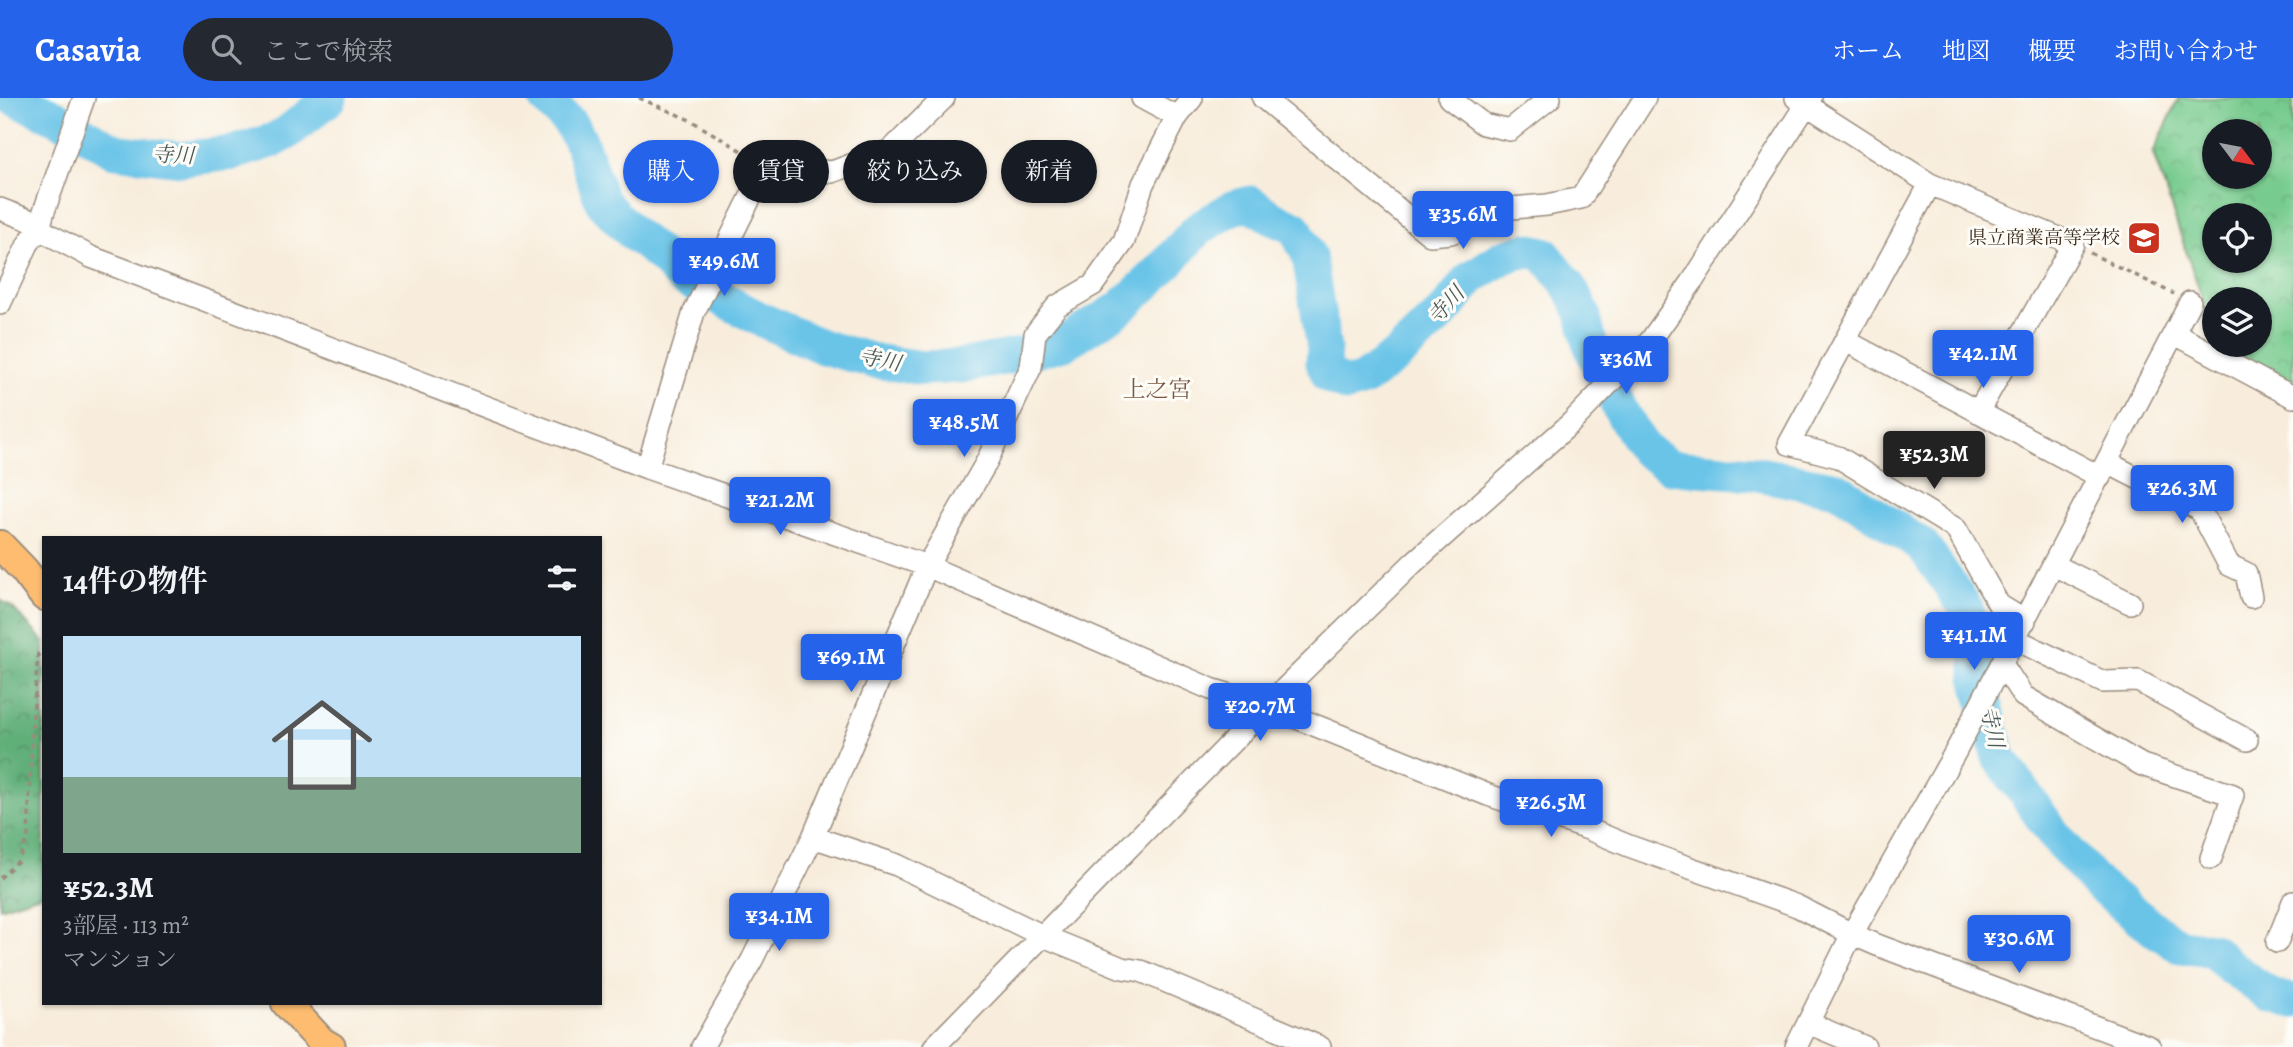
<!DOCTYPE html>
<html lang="ja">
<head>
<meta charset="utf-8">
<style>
	:root { --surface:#171b24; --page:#242831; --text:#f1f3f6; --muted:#9ea1a6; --line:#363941; --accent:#2563eb }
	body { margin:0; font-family:Alegreya,"Noto Serif JP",serif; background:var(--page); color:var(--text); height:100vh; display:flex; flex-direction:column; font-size:26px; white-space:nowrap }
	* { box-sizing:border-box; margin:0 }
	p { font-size:23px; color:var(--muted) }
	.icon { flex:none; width:38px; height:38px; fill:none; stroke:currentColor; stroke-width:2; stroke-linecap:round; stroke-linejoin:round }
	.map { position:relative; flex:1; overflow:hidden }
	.sheet { position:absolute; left:42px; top:438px; width:560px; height:469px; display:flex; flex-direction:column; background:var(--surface); border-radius:0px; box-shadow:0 2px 5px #0004 }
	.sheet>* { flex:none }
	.hud { position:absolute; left:623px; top:42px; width:665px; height:63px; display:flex; gap:14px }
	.needle { width:46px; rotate:122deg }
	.fabs { position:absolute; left:2202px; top:21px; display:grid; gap:14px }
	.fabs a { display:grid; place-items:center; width:70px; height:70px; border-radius:50%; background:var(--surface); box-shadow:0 2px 5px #0004; font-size:35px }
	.price { position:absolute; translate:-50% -60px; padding:0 16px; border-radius:7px; background:var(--accent); color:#fff; font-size:23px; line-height:46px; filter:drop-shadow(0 2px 4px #0008) }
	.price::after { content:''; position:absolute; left:50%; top:42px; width:21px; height:16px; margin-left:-10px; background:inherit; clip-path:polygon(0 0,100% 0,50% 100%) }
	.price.current { background:#222; color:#fff }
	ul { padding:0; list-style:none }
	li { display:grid; align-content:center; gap:14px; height:371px; padding:0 21px }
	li+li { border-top:2px solid var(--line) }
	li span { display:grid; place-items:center; height:217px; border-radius:0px; color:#555 }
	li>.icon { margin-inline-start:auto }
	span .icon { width:126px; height:126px; fill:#fffc; stroke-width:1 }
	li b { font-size:30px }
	h2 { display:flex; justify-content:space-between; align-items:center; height:84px; padding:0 21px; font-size:30px }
	.pill { padding:0 24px; border-radius:32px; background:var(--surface); box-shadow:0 2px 5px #0004; font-size:24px; line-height:63px }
	.pill.current { background:var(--accent); color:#fff }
	header { display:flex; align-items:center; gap:42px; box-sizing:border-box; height:98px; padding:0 35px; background:var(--accent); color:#fff }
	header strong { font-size:33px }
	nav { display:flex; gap:38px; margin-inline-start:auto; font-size:24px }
	.search { width:490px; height:63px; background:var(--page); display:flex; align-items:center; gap:18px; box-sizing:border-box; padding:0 24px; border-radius:38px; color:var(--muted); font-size:26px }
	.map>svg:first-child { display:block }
</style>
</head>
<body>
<header>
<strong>Casavia</strong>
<div class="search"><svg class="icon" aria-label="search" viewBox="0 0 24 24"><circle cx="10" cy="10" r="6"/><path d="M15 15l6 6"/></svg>ここで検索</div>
<nav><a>ホーム</a><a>地図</a><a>概要</a><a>お問い合わせ</a></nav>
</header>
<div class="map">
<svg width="2293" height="949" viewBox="0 0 2293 949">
	<defs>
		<pattern id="forest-crowns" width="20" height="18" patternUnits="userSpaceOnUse" patternTransform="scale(1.75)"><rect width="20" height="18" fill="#61af79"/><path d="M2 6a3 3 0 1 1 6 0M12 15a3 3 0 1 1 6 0" fill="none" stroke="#518f63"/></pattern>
		<pattern id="park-crowns" width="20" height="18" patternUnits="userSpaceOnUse" patternTransform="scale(1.75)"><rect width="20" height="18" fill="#77cb8e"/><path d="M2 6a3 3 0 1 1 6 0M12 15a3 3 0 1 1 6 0" fill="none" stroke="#68ae7a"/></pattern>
	</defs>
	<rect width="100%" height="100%" fill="#fdfcf7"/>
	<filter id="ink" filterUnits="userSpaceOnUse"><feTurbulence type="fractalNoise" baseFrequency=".0143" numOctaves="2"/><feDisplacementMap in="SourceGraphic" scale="14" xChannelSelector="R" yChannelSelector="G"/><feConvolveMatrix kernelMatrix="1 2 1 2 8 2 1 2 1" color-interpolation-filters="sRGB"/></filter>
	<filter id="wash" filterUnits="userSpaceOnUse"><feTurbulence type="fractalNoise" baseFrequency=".00686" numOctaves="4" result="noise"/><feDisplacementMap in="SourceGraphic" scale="28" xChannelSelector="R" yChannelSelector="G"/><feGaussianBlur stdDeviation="1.57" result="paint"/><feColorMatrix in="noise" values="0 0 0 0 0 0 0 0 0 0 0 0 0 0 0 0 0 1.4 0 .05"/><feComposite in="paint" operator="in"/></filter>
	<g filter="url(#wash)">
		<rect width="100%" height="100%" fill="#f8eddc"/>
		<!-- forest -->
		<path fill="url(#forest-crowns)" stroke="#4e6c4c" stroke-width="2" d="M0,502L13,510L44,544V796L0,810Z"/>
		<!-- park -->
		<path fill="url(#park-crowns)" stroke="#597a56" stroke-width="2" fill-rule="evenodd" d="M2179,0H2293V286L2218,247H2259V201H2214V236L2153,55ZM2214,33H2259V79H2214ZM2214,117H2259V163H2214Z"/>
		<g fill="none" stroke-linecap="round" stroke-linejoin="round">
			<!-- river -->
			<path stroke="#6ac4e8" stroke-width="35" d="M13,0L55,19L115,53L180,61L233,55L274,42L287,35L330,0
				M545,0L569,24L580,42L602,104L630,133L660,157L684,181L760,221L823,249L874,263L923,270L960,268L1015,258L1064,245L1119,211L1158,175L1197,132L1232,110L1251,105L1272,120L1295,130L1309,158L1324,250L1323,265L1329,278L1347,287L1363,282L1396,258L1444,214L1471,180L1503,159L1526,152L1544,156L1570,189L1583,215L1590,246L1597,263L1619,310L1644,351L1670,369L1753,375L1837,391L1923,448L1966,510L1978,561V579L1999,659L2055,738L2098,787L2157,833L2180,848L2212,852L2229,868L2271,898L2293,903"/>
		</g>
	</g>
	<g filter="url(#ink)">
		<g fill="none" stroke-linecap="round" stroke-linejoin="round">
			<!-- minor casing -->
			<g stroke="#9a8c7d" stroke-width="24">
				<path id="minor" d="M1142,0L1177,19
					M1263,0L1430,137L1451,135L1512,110L1547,107L1581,100L1645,0
					M1449,0L1483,26L1510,32L1550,0
					M1796,0L1930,86L2073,146L1978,314
					M1930,86L1789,346L1838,359L1956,431L1999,507L2025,523
					M0,111L29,122L50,137L91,159L647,370L927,468L1211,591L1267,608L1488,697L1588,731L1629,748L1797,808L1852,836L1877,847L2150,949
					M0,206L28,146L40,129L43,116L84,0
					M2175,236L2293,299
					M1846,243L2100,379
					M2108,365L2200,412L2229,467L2246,475L2251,499
					M647,370L694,214L766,68L832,74L891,52L944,0
					M2054,467L2130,505
					M2015,541L2103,584L2138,583L2247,642
					M2002,566L2023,598L2142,667L2233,697L2211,760
					M813,739L897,767L1043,838L1122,870L1141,873L1320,949
					M2277,844L2293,804
					M1808,925L1865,949
					M702,949L752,862L813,739L927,468L986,365L1031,269L1035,236L1057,208L1093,187L1124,143L1143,86L1177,19L1192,0
					M934,949L1267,608L1413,465L1571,325L1651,242L1692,184L1811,0
					M1796,949L1852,836L1957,651L2190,204"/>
			</g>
			<!-- major casing -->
			<g stroke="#9a8c7d" stroke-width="32">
				<path id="major" d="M0,447L24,472L44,498
					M286,905L322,944L331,949"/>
			</g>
			<!-- path -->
			<path stroke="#9a8c7d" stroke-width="3.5" stroke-dasharray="5 5" stroke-linecap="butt" d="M639,0L690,22L752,59
				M2090,155L2174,196
				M0,780L19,762L28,738L32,630L38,556L44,553"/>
			<!-- minor -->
			<use href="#minor" stroke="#fff" stroke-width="21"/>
			<!-- major -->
			<use href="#major" stroke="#fdbc6f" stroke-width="28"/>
		</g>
	</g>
	<!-- icons -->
	<defs>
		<g id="school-square" transform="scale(1.75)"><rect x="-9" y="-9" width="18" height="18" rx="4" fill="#c8321e" stroke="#fdfcf7"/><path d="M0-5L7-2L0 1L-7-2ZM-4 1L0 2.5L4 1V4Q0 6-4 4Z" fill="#fff"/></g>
	</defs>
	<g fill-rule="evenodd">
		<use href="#school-square" x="2144" y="140"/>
	</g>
	<g text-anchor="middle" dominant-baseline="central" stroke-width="6" stroke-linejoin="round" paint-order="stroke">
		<!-- poi labels -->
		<g font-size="19" fill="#3b2a1e" stroke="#fdfcf7" text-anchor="end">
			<text x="2120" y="140">県立商業高等学校</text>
		</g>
		<!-- water labels -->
		<g font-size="21" font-style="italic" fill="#49585b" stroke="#fdfcf7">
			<text transform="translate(173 57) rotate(2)">寺川</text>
			<text transform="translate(1446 207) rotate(-48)">寺川</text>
			<text transform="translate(880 262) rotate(11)">寺川</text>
			<text transform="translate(1992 629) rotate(77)">寺川</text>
		</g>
		<!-- quarter labels -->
		<g font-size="23" fill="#7c5944" stroke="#fdfcf7">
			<text x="1157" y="291">上之宮</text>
		</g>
	</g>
</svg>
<div class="fabs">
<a><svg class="needle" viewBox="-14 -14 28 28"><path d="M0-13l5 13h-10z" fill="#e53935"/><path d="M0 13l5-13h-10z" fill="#9ea1a6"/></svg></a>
<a><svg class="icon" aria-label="locate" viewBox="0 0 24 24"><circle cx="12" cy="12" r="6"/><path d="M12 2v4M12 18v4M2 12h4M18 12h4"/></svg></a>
<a><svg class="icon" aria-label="layers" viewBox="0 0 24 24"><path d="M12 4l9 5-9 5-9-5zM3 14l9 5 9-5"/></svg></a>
</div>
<b class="price" style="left:1463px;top:153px">¥35.6M</b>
<b class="price" style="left:724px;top:200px">¥49.6M</b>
<b class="price" style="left:1983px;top:292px">¥42.1M</b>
<b class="price" style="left:1626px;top:298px">¥36M</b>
<b class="price" style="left:964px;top:361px">¥48.5M</b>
<b class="price current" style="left:1934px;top:393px">¥52.3M</b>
<b class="price" style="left:2182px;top:427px">¥26.3M</b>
<b class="price" style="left:780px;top:439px">¥21.2M</b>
<b class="price" style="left:1974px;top:574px">¥41.1M</b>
<b class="price" style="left:851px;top:596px">¥69.1M</b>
<b class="price" style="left:1260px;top:645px">¥20.7M</b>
<b class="price" style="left:1551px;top:741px">¥26.5M</b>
<b class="price" style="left:779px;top:855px">¥34.1M</b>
<b class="price" style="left:2019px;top:877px">¥30.6M</b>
<div class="hud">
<a class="pill current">購入</a>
<a class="pill">賃貸</a>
<a class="pill">絞り込み</a>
<a class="pill">新着</a>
</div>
<section class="sheet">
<h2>14件の物件<svg class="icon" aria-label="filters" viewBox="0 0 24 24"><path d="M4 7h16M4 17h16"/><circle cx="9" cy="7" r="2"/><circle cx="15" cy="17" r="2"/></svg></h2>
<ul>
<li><span style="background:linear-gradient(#bfe0f5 65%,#7fa58c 0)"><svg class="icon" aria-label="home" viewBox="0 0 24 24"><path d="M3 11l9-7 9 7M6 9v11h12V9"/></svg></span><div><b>¥52.3M</b><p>3部屋 · 113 m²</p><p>マンション</p></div></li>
</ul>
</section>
</div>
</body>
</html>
